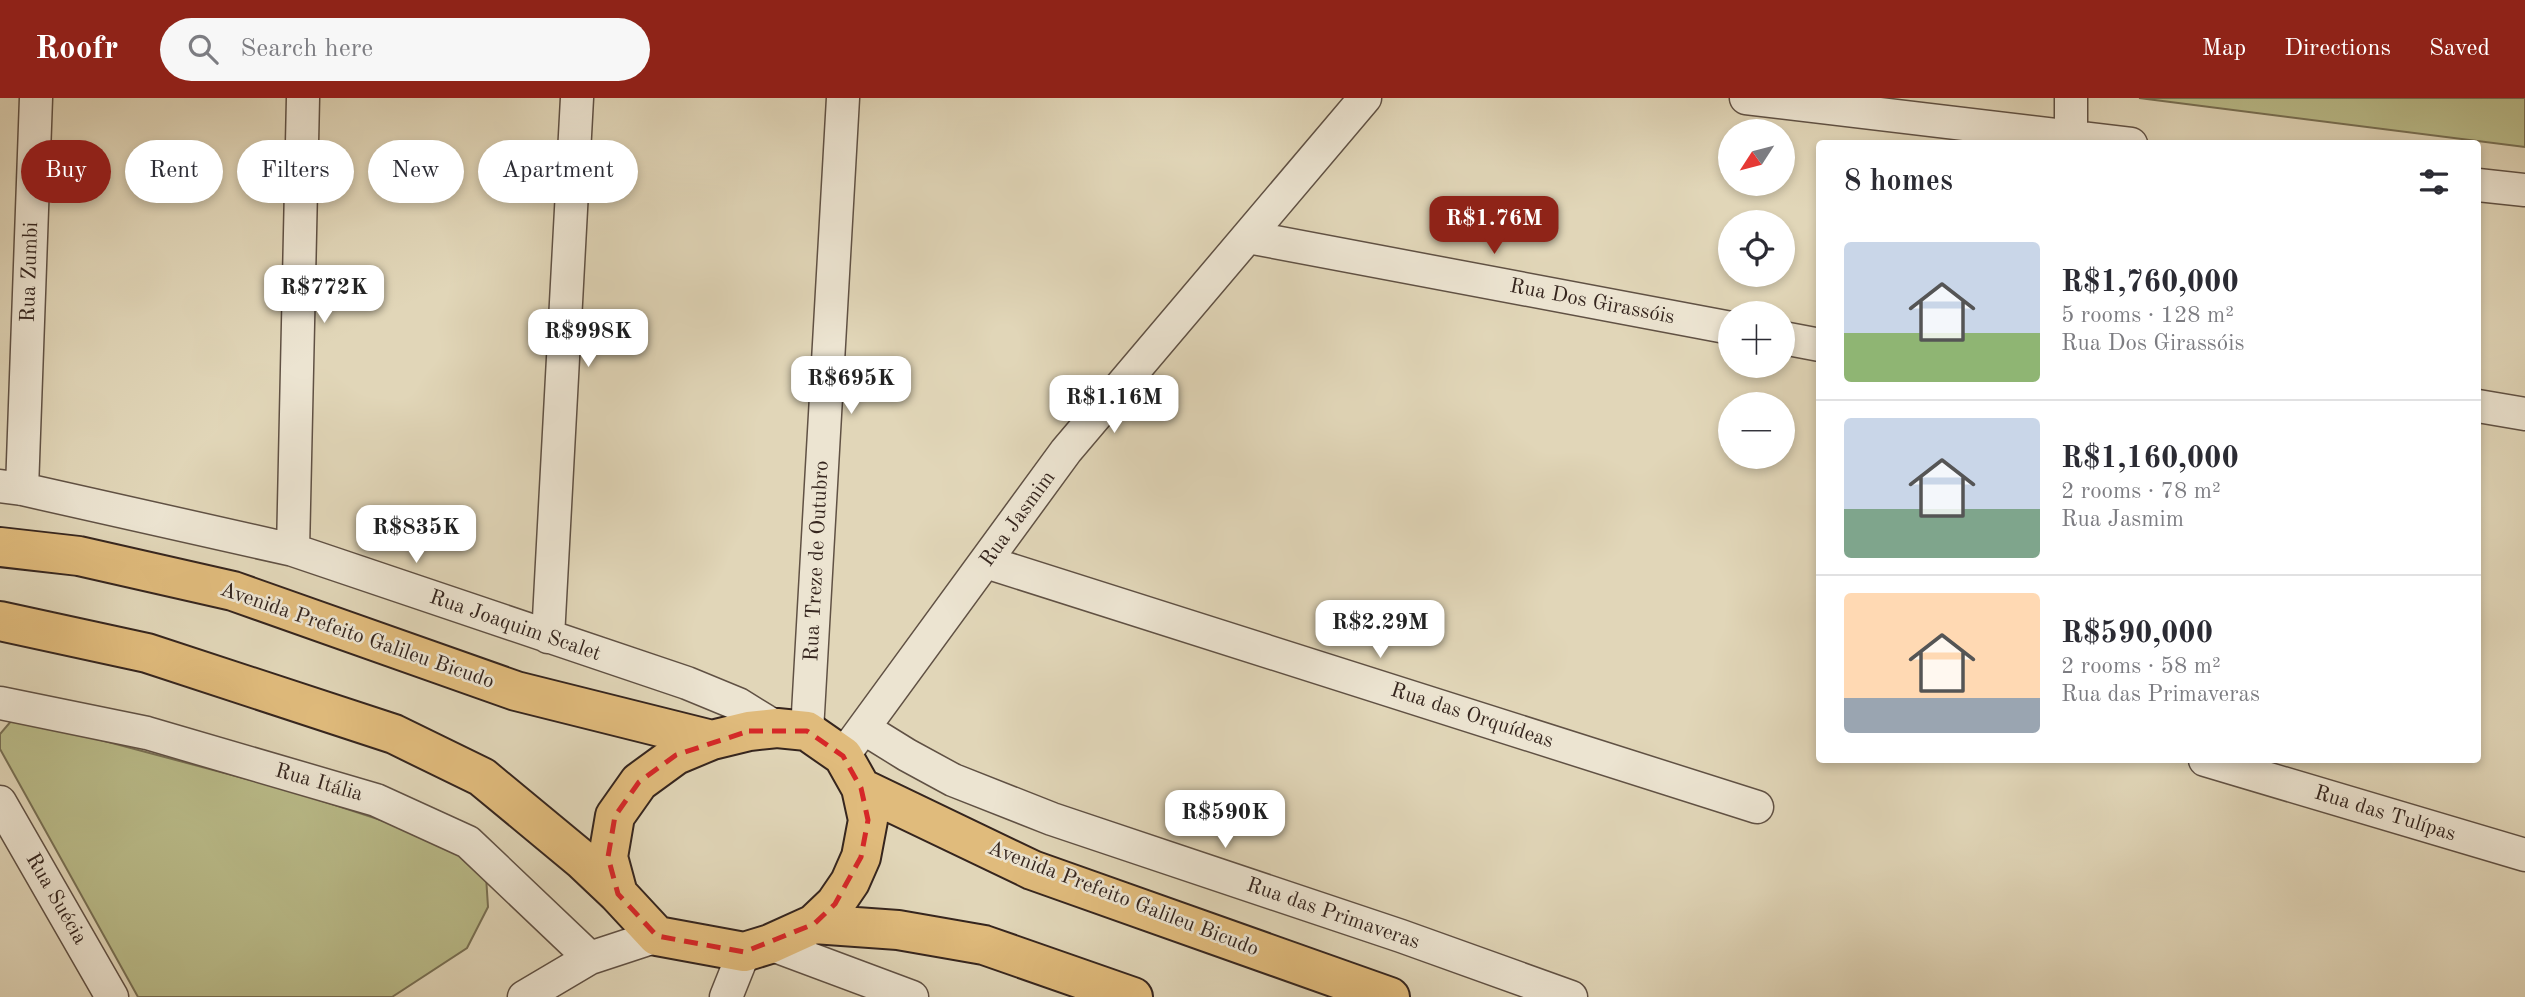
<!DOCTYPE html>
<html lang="en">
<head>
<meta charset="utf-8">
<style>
	:root { --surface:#fff; --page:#f7f7f7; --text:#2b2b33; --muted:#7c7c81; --line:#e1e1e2; --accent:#8f2418 }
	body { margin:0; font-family:"Old Standard TT",serif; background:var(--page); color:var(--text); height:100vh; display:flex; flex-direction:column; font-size:26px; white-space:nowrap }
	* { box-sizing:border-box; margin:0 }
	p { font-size:23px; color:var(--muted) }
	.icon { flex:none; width:38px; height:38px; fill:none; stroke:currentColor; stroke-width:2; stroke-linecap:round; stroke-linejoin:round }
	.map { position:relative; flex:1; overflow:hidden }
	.sheet { position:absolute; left:1816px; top:42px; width:665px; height:623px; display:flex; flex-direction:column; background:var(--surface); border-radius:7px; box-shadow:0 4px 10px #0003 }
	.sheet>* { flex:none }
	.hud { position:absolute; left:21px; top:42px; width:665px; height:63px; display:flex; gap:14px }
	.needle { width:46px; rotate:234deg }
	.fabs { position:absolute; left:1718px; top:21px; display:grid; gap:14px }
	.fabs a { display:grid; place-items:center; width:77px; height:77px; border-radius:50%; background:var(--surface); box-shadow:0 4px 10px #0003; font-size:35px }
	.price { position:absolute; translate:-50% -60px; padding:0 16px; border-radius:14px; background:#fff; color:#222; font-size:23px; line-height:46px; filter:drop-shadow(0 2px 4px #0008) }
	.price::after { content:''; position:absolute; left:50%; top:42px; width:21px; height:16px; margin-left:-10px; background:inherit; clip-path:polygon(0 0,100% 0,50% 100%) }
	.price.selected { background:var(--accent); color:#fff }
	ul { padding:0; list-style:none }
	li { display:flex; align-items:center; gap:21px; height:175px; padding:0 28px }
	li+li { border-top:2px solid var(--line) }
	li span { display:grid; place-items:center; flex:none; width:196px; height:140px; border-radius:7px; color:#555 }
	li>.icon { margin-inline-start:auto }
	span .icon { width:84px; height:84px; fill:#fffc; stroke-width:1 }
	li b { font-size:30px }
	h2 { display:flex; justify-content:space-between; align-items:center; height:84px; padding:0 28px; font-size:30px }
	.chip { padding:0 24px; border-radius:32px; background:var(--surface); box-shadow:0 4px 10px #0003; font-size:24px; line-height:63px }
	.chip.selected { background:var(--accent); color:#fff }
	header { display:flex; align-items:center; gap:42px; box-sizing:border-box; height:98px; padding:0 35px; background:var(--accent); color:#fff }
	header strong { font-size:33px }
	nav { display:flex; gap:38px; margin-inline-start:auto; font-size:24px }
	.search { width:490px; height:63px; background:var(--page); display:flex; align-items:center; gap:18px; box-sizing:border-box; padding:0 24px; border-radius:38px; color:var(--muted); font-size:26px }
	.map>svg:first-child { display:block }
</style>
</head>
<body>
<header>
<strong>Roofr</strong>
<div class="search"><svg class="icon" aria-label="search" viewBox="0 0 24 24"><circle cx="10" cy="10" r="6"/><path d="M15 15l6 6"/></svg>Search here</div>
<nav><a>Map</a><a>Directions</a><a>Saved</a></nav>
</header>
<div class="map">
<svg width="2525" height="899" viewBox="0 0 2525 899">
	<rect width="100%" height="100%" fill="#e1d6b8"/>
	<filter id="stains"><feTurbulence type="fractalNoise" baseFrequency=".00286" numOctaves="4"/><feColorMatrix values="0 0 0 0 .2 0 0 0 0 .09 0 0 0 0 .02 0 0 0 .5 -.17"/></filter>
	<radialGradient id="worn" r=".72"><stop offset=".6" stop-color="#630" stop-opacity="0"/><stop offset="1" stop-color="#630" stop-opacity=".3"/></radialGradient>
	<!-- green -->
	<path fill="#babc8a" stroke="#787054" stroke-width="2" d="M2139,0H2525V49Z
		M12,622L37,625L292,693L396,727L452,750L486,778L488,809L467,850L392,899H138L0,651V636Z"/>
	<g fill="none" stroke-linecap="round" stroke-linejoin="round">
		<!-- street casing -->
		<g stroke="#605144" stroke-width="35">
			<path id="street" d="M1746,0L2131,46
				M2071,0V38
				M2478,87L2525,92
				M1248,139L1731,230
				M1783,240L1820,247
				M2478,308L2525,316
				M0,388L22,391L293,452L687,585L738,606L777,630
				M22,391L36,0
				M293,452L303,0
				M986,464L1757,709
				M548,539L577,0
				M0,605L147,635L376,702L468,744L590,860
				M865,631L907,657L953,682L1052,721L1401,838L1571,899
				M807,633L843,0
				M843,658L1066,353L1365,0
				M2205,662L2525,757
				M0,704L112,899
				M770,846L912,899
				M524,899L590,860L657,838
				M726,899L744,854"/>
		</g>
		<!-- primary casing -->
		<g stroke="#35251e" stroke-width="42">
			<path id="primary" d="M0,449L79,458L233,493L516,593L712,642
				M0,523L147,555L394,636L482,679L581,761L618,796
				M861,690L1032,772L1390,899
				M814,826L835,806L850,784L861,759L868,722L861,690L843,658L807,633L777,630L749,633L712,642L676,657L639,684L615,718L608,759L618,796L657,838L744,854L770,846L814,826L898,832L984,847L1133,899"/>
		</g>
		<!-- street -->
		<use href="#street" stroke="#ece4d1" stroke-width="32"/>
		<!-- primary -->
		<use href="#primary" stroke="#e0bb7c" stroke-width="38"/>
	</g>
	<!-- marked area -->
	<path fill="none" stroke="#d62828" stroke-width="5" stroke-dasharray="14 9" stroke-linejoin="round" d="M749,633H807L843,658L861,690L868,722L861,759L835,806L814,826L744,854L657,838L618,796L608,759L615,718L639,684L676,657Z"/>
	<g text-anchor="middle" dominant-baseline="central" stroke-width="5" stroke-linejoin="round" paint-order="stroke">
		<!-- street labels -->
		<g font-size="21" fill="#35251e" stroke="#ece4d1">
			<text transform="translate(30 174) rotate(-88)">Rua Zumbi</text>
			<text transform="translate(1592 204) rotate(11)">Rua Dos Girassóis</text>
			<text transform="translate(1018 421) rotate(-54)">Rua Jasmim</text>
			<text transform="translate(817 463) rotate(-87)">Rua Treze de Outubro</text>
			<text transform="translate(515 528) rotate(19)">Rua Joaquim Scalet</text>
			<text transform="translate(357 538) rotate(19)">Avenida Prefeito Galileu Bicudo</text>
			<text transform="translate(1472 618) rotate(18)">Rua das Orquídeas</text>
			<text transform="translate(319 685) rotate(16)">Rua Itália</text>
			<text transform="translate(2385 716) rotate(17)">Rua das Tulípas</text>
			<text transform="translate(56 801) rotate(60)">Rua Suécia</text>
			<text transform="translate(1123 801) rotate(21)">Avenida Prefeito Galileu Bicudo</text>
			<text transform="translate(1333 816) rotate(19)">Rua das Primaveras</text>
		</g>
	</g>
	<rect width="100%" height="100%" filter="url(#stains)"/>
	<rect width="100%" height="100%" fill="url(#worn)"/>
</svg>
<div class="fabs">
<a><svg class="needle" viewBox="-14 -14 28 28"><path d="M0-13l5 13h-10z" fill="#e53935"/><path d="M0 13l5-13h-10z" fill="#7c7c81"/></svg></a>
<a><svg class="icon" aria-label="locate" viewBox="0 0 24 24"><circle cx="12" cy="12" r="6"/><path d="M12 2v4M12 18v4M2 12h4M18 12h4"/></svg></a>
<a>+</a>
<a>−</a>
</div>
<b class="price selected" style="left:1494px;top:158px">R$1.76M</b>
<b class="price" style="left:324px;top:227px">R$772K</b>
<b class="price" style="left:588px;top:271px">R$998K</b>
<b class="price" style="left:851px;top:318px">R$695K</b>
<b class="price" style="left:1114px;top:337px">R$1.16M</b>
<b class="price" style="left:416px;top:467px">R$835K</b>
<b class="price" style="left:1380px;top:562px">R$2.29M</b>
<b class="price" style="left:1225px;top:752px">R$590K</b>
<div class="hud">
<a class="chip selected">Buy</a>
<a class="chip">Rent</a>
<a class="chip">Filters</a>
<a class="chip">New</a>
<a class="chip">Apartment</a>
</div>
<section class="sheet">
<h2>8 homes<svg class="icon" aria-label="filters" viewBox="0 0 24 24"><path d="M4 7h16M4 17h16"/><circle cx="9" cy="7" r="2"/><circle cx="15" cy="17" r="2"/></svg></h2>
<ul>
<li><span style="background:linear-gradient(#c9d6e8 65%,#8fb573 0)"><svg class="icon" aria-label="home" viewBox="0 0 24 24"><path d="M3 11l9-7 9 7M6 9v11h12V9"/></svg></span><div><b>R$1,760,000</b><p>5 rooms · 128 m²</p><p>Rua Dos Girassóis</p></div></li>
<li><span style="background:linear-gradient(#c9d6e8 65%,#7fa58c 0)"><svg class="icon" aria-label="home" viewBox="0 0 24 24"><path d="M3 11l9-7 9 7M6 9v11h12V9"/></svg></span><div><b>R$1,160,000</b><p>2 rooms · 78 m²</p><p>Rua Jasmim</p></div></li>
<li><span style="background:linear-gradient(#ffd9b3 75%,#9aa5b1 0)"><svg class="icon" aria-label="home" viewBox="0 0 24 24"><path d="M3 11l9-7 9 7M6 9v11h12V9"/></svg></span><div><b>R$590,000</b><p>2 rooms · 58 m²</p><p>Rua das Primaveras</p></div></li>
</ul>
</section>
</div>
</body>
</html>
